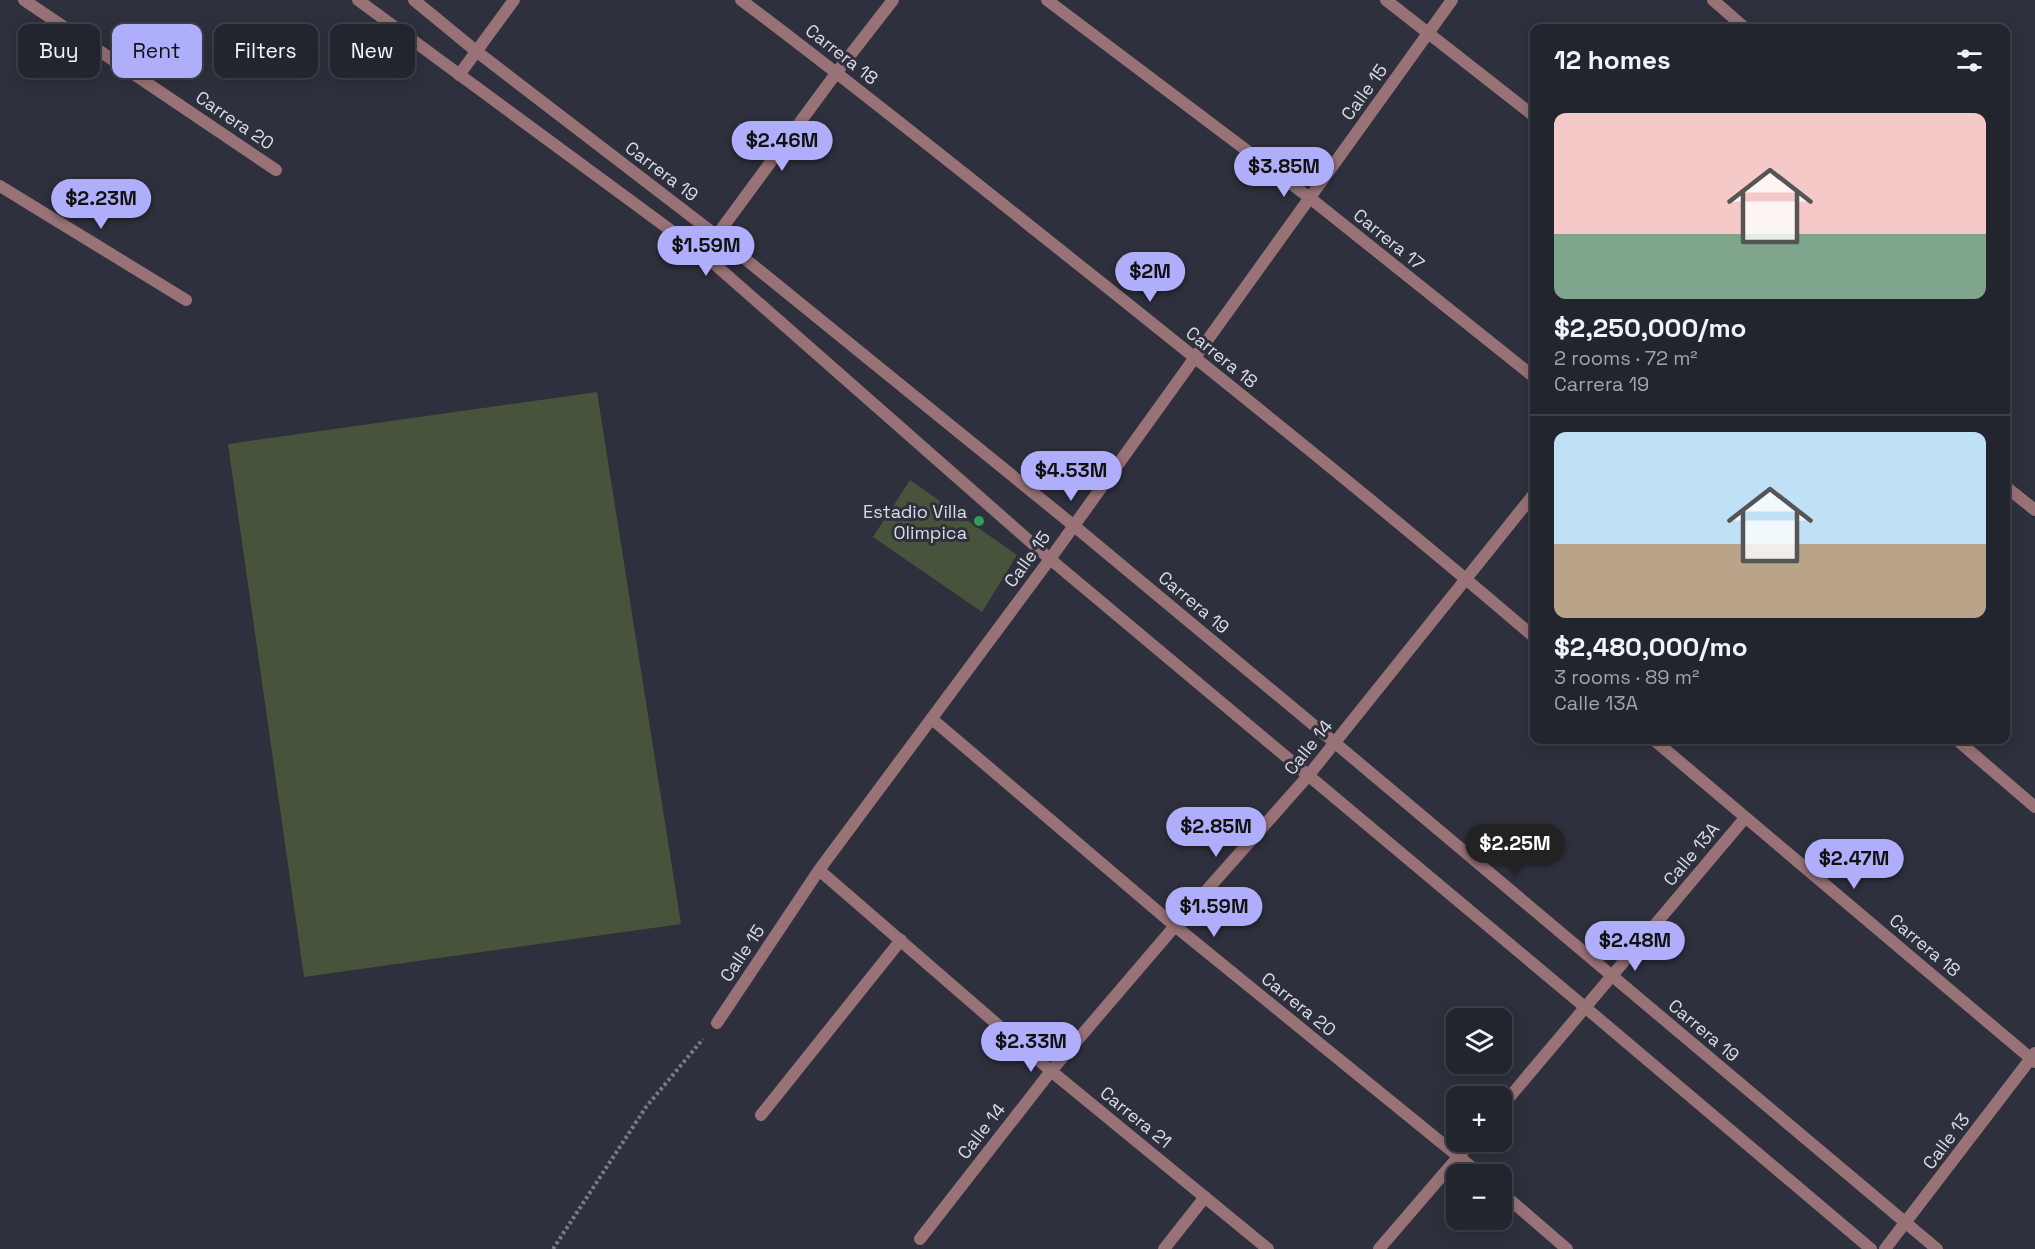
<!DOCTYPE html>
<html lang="en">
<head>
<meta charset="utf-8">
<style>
	:root { --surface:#22242e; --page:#2a2c36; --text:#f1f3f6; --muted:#a2a4aa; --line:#3f414a; --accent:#afaefa }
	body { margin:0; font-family:"Space Grotesk",sans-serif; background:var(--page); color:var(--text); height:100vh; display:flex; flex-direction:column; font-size:22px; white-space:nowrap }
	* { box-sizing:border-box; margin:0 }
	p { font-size:20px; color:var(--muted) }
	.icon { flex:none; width:33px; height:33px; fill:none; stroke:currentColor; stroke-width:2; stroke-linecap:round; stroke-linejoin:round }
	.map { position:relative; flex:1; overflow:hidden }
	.sheet { position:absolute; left:1530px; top:24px; width:480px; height:720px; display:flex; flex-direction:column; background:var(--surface); border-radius:12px; box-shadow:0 3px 15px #0003,0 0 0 2px var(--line) }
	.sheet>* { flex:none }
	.banner { position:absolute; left:18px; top:24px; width:570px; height:54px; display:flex; gap:12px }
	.buttons { position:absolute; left:1446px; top:1008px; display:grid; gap:12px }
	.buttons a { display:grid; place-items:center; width:66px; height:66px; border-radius:12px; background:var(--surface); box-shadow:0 3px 15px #0003,0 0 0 2px var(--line); font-size:30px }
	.price { position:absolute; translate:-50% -51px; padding:0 14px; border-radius:21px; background:var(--accent); color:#111; font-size:20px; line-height:39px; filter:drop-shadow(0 2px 3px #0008) }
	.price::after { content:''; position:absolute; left:50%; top:36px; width:18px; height:14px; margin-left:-9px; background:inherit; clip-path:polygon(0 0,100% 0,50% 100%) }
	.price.selected { background:#222; color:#fff }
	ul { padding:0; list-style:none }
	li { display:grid; align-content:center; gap:12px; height:318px; padding:0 24px }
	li+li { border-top:2px solid var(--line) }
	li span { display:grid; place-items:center; height:186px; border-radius:12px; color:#555 }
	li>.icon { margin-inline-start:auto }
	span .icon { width:108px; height:108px; fill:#fffc; stroke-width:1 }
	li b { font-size:26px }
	h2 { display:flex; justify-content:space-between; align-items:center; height:72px; padding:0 24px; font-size:26px }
	.chip { padding:0 21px; border-radius:12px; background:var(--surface); box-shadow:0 3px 15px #0003,0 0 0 2px var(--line); font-size:21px; line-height:54px }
	.chip.selected { background:var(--accent); color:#111 }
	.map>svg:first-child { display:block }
</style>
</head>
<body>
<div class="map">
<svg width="2035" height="1249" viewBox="0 0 2035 1249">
	<rect width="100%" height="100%" fill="#2e303d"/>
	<!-- green -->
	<path fill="#47533b" d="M597,392L681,924L304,977L228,444Z
		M910,480L1017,555L982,612L873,537Z"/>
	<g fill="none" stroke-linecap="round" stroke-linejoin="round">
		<!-- path -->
		<path stroke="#7a7c88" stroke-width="4" stroke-dasharray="3 3" stroke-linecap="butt" d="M553,1249L646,1107L703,1039"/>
		<!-- service -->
		<path stroke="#987276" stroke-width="12" d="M761,1115L901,940
			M1164,1249L1205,1197"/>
		<!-- minor -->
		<path stroke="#987276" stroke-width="12" d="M24,0L276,170
			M741,0C864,92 983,189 1103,284C1248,400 1393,516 1534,637
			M1047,0L1310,198L1534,377
			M1386,0L1534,116
			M1713,0L1745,28
			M459,75L514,0
			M0,186L186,300
			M703,254L837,72L893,0
			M2006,487L2035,510
			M932,719L1175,926L1480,1174
			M1654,740L2035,1062
			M1957,740L2035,807
			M819,870L1051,1071L1268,1249
			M717,1023L819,870L1050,559L1452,0
			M1502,1106L1745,818
			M1502,1193L1567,1249
			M920,1239L1051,1071L1175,926L1308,776L1534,494
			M1379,1249L1471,1142
			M1885,1249L2035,1053"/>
		<!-- tertiary -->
		<path stroke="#987276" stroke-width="12" d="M358,0L703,254L1050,559L1586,1008L1871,1249
			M414,0L476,51L717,236L1073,525L1334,742L1937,1249"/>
	</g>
	<!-- markers -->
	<circle fill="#2e9e5b" stroke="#2e303d" stroke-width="2" cx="979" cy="521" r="6"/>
	<g text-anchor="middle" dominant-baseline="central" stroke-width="6" stroke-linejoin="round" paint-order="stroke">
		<!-- street labels -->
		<g font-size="18" fill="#dbdde6" stroke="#2e303d">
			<text transform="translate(842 54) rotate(38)">Carrera 18</text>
			<text transform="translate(1364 92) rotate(-54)">Calle 15</text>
			<text transform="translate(235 120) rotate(34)">Carrera 20</text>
			<text transform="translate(662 171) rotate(37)">Carrera 19</text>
			<text transform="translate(1389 239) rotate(39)">Carrera 17</text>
			<text transform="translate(1222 357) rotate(39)">Carrera 18</text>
			<text transform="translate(1027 559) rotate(-54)">Calle 15</text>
			<text transform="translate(1194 602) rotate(40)">Carrera 19</text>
			<text transform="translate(1308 747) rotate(-51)">Calle 14</text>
			<text transform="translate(1691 854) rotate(-50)">Calle 13A</text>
			<text transform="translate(1925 945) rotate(40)">Carrera 18</text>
			<text transform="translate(742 953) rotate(-56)">Calle 15</text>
			<text transform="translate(1299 1004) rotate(39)">Carrera 20</text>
			<text transform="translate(1704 1030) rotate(40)">Carrera 19</text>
			<text transform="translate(1136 1117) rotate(39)">Carrera 21</text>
			<text transform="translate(981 1131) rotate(-52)">Calle 14</text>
			<text transform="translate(1946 1141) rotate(-53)">Calle 13</text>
		</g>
		<!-- poi labels -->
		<g font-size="18" fill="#dbdde6" stroke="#2e303d" text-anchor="end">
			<text x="967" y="511">Estadio Villa<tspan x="967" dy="21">Olimpica</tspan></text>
		</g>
	</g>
</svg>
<div class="buttons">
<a><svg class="icon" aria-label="layers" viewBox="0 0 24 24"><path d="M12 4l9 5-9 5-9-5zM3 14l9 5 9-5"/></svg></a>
<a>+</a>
<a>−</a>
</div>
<b class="price" style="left:782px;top:172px">$2.46M</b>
<b class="price" style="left:1284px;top:198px">$3.85M</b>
<b class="price" style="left:101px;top:230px">$2.23M</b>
<b class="price" style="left:706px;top:277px">$1.59M</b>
<b class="price" style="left:1150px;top:303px">$2M</b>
<b class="price" style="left:1071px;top:502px">$4.53M</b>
<b class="price" style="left:1216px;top:858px">$2.85M</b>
<b class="price selected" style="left:1515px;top:875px">$2.25M</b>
<b class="price" style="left:1854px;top:890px">$2.47M</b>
<b class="price" style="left:1214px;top:938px">$1.59M</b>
<b class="price" style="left:1635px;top:972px">$2.48M</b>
<b class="price" style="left:1031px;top:1073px">$2.33M</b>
<div class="banner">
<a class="chip">Buy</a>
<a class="chip selected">Rent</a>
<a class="chip">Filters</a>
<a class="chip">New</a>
</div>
<section class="sheet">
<h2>12 homes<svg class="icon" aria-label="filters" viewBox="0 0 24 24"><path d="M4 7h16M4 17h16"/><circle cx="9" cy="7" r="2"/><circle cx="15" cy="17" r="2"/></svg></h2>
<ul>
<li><span style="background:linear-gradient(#f6c9c9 65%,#7fa58c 0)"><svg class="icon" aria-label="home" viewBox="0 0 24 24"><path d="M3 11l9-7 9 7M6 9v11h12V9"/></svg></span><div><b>$2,250,000/mo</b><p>2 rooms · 72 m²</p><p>Carrera 19</p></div></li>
<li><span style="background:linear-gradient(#bfe0f5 60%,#b9a48a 0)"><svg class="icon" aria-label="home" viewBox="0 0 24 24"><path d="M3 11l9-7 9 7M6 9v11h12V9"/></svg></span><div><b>$2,480,000/mo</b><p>3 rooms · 89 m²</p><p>Calle 13A</p></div></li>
</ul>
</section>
</div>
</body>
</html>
